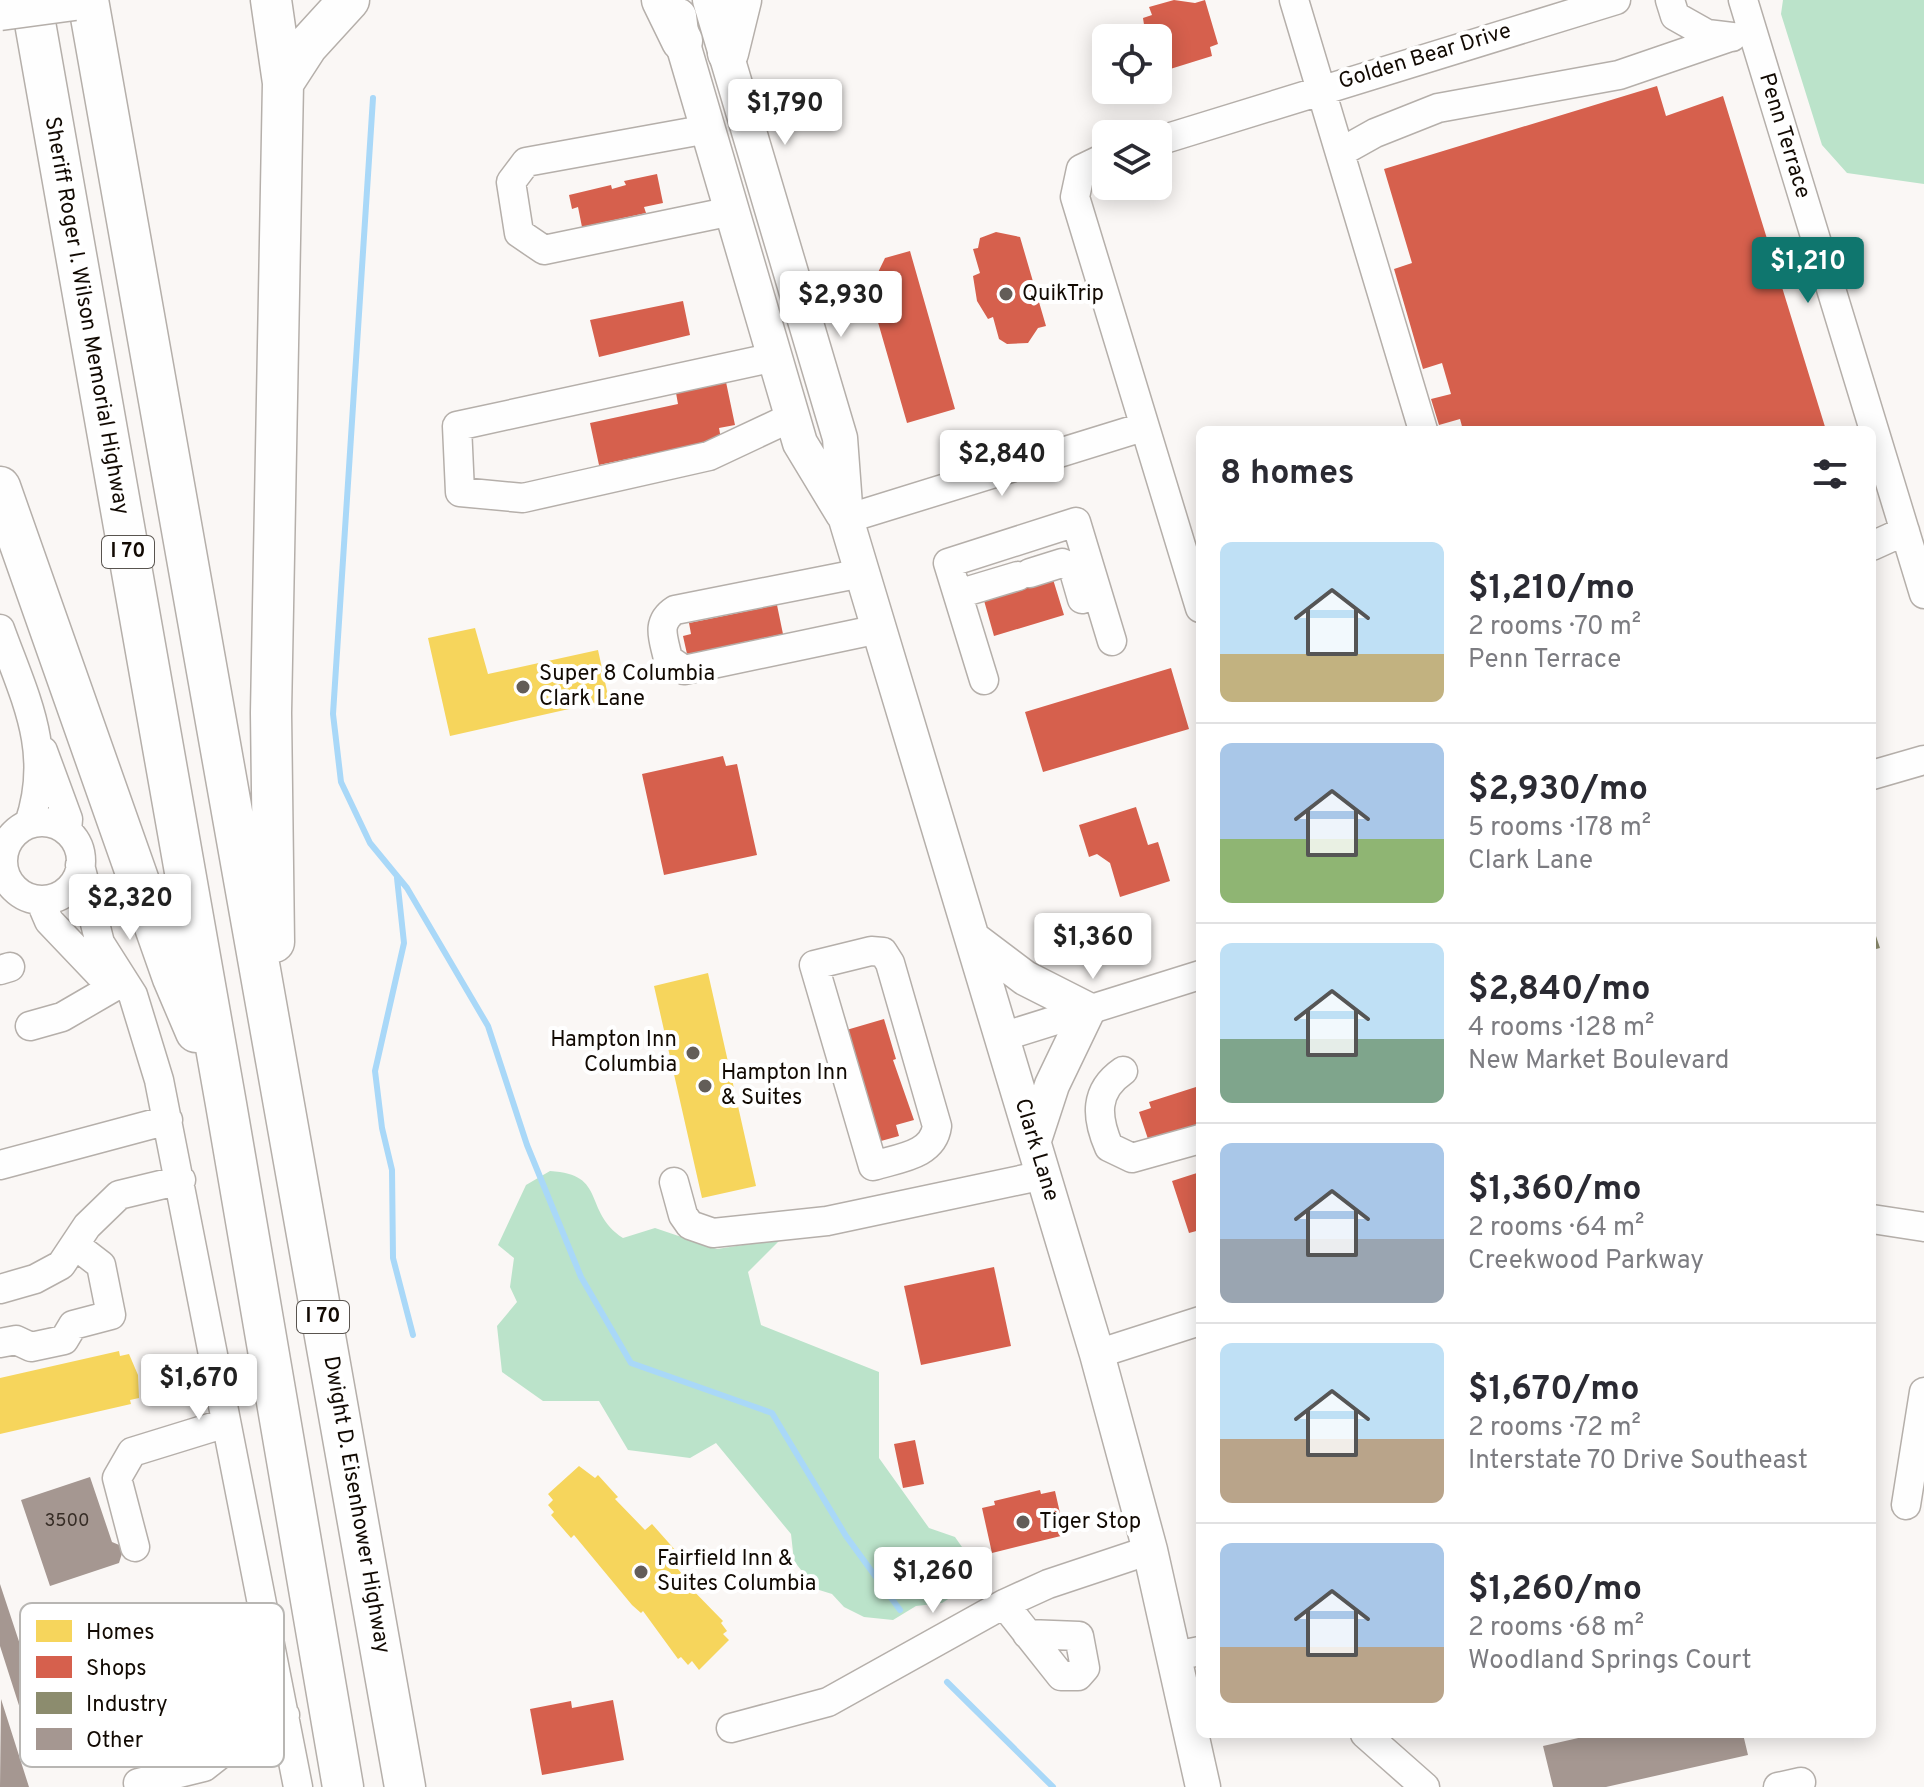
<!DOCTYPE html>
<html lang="en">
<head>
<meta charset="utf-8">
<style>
	:root { --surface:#fff; --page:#f2f2f3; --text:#2b2b33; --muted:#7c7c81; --line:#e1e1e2; --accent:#0f766e }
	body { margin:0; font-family:Overpass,sans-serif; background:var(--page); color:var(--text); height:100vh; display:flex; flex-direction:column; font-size:30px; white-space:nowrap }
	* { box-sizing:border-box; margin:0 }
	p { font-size:26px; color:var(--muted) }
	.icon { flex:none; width:44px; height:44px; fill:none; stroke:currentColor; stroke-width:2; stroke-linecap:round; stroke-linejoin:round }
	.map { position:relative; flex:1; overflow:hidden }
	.panel { position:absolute; left:1196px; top:426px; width:680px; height:1312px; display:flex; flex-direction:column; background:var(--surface); border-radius:12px; box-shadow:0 4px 20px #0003 }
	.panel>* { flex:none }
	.fabs { position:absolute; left:1092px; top:24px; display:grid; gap:16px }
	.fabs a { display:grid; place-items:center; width:80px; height:80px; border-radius:12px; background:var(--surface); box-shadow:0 4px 20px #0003; font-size:40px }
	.price { position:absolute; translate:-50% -68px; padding:0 18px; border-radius:8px; background:#fff; color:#222; font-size:26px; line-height:52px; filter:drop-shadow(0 2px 4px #0008) }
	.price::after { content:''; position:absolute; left:50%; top:48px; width:24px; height:18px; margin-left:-12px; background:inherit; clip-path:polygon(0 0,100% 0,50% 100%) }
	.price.current { background:var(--accent); color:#fff }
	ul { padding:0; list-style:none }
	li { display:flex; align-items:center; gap:24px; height:200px; padding:0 24px }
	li+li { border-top:2px solid var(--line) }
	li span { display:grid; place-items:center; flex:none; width:224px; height:160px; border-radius:12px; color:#555 }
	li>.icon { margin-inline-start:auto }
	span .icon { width:96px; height:96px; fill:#fffc; stroke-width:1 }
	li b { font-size:34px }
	h2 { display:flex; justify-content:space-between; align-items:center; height:96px; padding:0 24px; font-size:34px }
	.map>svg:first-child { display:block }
</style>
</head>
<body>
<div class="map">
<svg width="1924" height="1787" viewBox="0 0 1924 1787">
	<rect width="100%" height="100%" fill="#faf7f5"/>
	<!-- forest -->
	<path fill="#bbe3ca" d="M1783,0H1924V184L1847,173L1822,145L1781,14Z
		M550,1171C608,1174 582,1211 623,1238L655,1228L717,1249L781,1239L748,1272L761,1325L879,1372V1458L929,1528L955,1537L983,1577L942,1603L916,1606L893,1620L864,1617L844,1607L832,1594L816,1589L794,1561L791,1534L716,1443L690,1458L628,1450L599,1401H543L502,1372L497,1326L517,1302L510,1287L514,1258L498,1245L526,1185Z"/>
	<!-- homes -->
	<path fill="#f6d55c" d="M475,628L488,674L598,650L609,700L450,736L428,638Z
		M708,973L756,1186L702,1198L654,986Z
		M119,1351L120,1356L129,1354L138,1375L139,1398L130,1400L131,1404L0,1434V1378Z
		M579,1466L595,1478L598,1475L618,1497L615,1499L645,1530L652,1524L684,1560L676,1567L684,1576L681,1578L723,1621L721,1623L727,1631L723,1634L729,1640L699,1670L692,1661L688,1665L681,1657L678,1659L643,1611L641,1613L632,1605L574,1535L571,1538L551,1515L554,1512L548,1505L553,1500L548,1494Z"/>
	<!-- shops -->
	<path fill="#d6604d" d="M1174,0L1195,3L1205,0L1218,44L1210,47L1212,56L1167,70L1164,61L1158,63V38H1146L1143,18L1152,15L1149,7Z
		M1657,86L1666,116L1723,96L1826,430H1463L1460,419L1439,425L1431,399L1451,394L1442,363L1423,369L1394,269L1412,263L1384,169Z
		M657,174L663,203L644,207L646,213L582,227L578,207L572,209L569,195L611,185L612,189L626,185L624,181Z
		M996,232L1020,237L1046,326L1038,328L1028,343L1007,344L999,339L993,317L988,319L977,301L973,276L980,273L973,249L978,248L980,238Z
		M910,251L955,409L907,423L869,291L885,258Z
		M683,301L690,335L599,357L590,320Z
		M726,382L735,425L719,428L721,439L599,465L590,423L678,404L676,393Z
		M1052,576L1064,615L994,636L983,597Z
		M777,605L783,634L744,642L745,645L687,654L683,636L691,634L689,623Z
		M1171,668L1189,729L1043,772L1025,712Z
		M723,756L726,766L737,764L757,855L664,875L642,774Z
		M1136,807L1148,845L1158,842L1170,881L1120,897L1110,863L1097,854L1089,857L1079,825Z
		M884,1019L896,1059L893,1060L914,1120L896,1125L899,1136L881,1141L843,1031Z
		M1196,1087L1200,1126L1149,1142L1139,1112L1151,1108L1149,1102Z
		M1200,1172V1230L1189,1233L1172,1181Z
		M994,1267L1011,1346L921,1365L904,1286Z
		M915,1440L924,1484L903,1488L894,1444Z
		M1040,1490L1041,1494L1055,1491L1065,1535L992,1553L982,1508L995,1505L994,1501Z
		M613,1700L624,1760L542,1775L530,1709L571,1701L572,1708Z"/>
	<!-- industry -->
	<path fill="#8c8c6e" d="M1872,924L1880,948L1872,950Z"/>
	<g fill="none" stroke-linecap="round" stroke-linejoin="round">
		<!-- stream -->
		<path stroke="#a9d8f8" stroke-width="6" d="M373,98L333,714L341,782L370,843L407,888L488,1026L527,1145L581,1277L631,1363L772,1413L846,1536L900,1610
			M397,878L404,943L375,1071L382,1128L392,1170L393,1258L413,1335
			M947,1682L1053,1787"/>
	</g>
	<!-- building -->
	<path fill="#a59791" d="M90,1477L112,1542L124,1547L119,1563L50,1586L21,1500Z
		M0,1584L42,1711L23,1718L0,1646Z
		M1,1699L29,1787H0Z
		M1596,1734H1743L1748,1755L1606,1787H1553L1543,1746Z"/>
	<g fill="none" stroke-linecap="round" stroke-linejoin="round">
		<!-- minor casing -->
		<g stroke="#b5afaa" stroke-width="31">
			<path id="minor" d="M1294,0L1423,430
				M1670,0L1675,16L1707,34L1732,37
				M1743,0L1924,594
				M708,129L526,162L511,182L519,233L544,250L732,211
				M1158,141L1616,0
				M1341,152L1375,133L1438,108L1619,75L1727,38
				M1106,157L1081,169L1075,197L1200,608
				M775,357L457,426L460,492L523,498L709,456L792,417
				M846,519L1143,427
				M1872,546L1905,531
				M862,573L675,610C655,623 664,639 668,659L684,670L879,629
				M1030,573L1062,563L1073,568L1082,599
				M958,594L1018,576
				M0,629C25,698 54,751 29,824
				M984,680L948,563L1076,522L1112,641
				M43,751L68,819L67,831
				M1872,775L1924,760
				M3 861a39 39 0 1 1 78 0a39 39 0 1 1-78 0Z
				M80,865L100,943L133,995L159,1080L298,1787
				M40,900L49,921L109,984
				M871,951L883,952L890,963L937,1126C933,1156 898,1158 873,1166L814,965Z
				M0,970L10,967
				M30,1026L62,1017L112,988
				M1002,1037L1200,975
				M1123,1071C1094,1091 1096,1117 1109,1147L1132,1158L1200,1139
				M0,1165L168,1120
				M674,1182L683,1215L690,1225L713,1233L827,1221L1044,1175
				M1872,1219L1924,1227
				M0,1289L35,1279L61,1265L87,1226L119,1195L181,1180
				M0,1343L16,1340L31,1347L64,1340L73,1325L111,1315L101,1265L75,1245
				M1097,1354L1200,1321
				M1906,1505L1924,1392
				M135,1547L117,1478L132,1452L226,1423
				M1004,1604L1061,1676H1078L1085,1668L1079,1636L1027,1634
				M1175,1656L1200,1651
				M731,1728L828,1702L1004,1604L1048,1584L1150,1550
				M1365,1734L1425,1787
				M139,1787L138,1783L204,1767L246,1734L285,1715
				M1778,1787L1801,1782"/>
		</g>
		<!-- major casing -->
		<g stroke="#b5afaa" stroke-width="37">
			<path id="major" d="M710,0L840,438L846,519L1097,1354L1150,1550L1203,1787
				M679,16L682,41L800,443L843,514
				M972,938L1025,978L1088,1010L1052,1085L1034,1140"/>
		</g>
		<!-- highway casing -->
		<g stroke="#b5afaa" stroke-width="43">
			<path id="highway" d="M31,0L226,1104L343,1787
				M88,0L405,1787
				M271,0L283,83L271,713L274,942
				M662,0L682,41
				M728,53L741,0
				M283,83L307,46L349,0
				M0,487L173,978L196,1032"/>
		</g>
		<!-- minor -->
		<use href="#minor" stroke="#fefefe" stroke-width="28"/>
		<!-- major -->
		<use href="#major" stroke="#fefefe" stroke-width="34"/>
		<!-- highway -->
		<use href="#highway" stroke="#fefefe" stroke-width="40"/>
		<!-- highway-bridge casing -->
		<g stroke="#b5afaa" stroke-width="43" stroke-linecap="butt">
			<path id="highway-bridge" d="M0,10L74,0"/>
		</g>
		<!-- highway-bridge -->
		<use href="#highway-bridge" stroke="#fefefe" stroke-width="40"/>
	</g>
	<!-- markers -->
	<g fill="#635d58" stroke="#fff" stroke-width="3">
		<circle cx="1006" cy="294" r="8"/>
		<circle cx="523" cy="687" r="8"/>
		<circle cx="693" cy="1053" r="8"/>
		<circle cx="705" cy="1086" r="8"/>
		<circle cx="1023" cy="1522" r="8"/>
		<circle cx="641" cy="1572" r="8"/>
	</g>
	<g text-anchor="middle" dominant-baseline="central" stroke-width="8" stroke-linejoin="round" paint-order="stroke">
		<!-- number labels -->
		<g font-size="18" fill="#372d26">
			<text x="67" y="1521">3500</text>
		</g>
		<!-- shield labels -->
		<g fill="#fff" stroke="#59544f" stroke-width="2">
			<rect x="102" y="536" width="52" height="32" rx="6"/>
			<rect x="297" y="1301" width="52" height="32" rx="6"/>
		</g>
		<g font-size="20" font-weight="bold" fill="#120a03">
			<text x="128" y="552">I 70</text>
			<text x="323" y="1317">I 70</text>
		</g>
		<!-- street labels -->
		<g font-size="22" fill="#120a03" stroke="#fff">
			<text transform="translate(1425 57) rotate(-17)">Golden Bear Drive</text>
			<text transform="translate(1784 136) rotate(73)">Penn Terrace</text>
			<text transform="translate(86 316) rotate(80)">Sheriff Roger I. Wilson Memorial Highway</text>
			<text transform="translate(1036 1150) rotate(73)">Clark Lane</text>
			<text transform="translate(356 1505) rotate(80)">Dwight D. Eisenhower Highway</text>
		</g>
		<!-- poi labels -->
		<g font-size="22" fill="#120a03" stroke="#fff" text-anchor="start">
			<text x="1022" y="294">QuikTrip</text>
			<text x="539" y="674">Super 8 Columbia<tspan x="539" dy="25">Clark Lane</tspan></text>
			<text x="677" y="1040" text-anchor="end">Hampton Inn<tspan x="677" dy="25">Columbia</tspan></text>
			<text x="721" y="1073">Hampton Inn<tspan x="721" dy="25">&amp; Suites</tspan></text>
			<text x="1039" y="1522">Tiger Stop</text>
			<text x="657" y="1559">Fairfield Inn &amp;<tspan x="657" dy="25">Suites Columbia</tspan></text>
		</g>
	</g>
	<!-- legend -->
	<rect x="20" y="1603" width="264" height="164" rx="12" fill="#fff" stroke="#b8b6b3" stroke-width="2"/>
	<rect x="36" y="1620" width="36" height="22" fill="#f6d55c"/>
	<rect x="36" y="1656" width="36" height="22" fill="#d6604d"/>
	<rect x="36" y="1692" width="36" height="22" fill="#8c8c6e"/>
	<rect x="36" y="1728" width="36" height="22" fill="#a59791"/>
	<g font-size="22" fill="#120a03">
		<text x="86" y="1639">Homes</text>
		<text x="86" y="1675">Shops</text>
		<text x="86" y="1711">Industry</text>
		<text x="86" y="1747">Other</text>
	</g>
</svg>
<div class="fabs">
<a><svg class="icon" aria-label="locate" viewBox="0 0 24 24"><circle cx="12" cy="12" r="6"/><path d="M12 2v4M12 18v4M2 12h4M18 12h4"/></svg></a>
<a><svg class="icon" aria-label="layers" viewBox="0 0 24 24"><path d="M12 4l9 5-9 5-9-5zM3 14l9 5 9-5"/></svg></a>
</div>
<b class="price" style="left:785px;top:147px">$1,790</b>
<b class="price current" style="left:1808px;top:305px">$1,210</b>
<b class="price" style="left:841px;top:339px">$2,930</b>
<b class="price" style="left:1002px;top:498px">$2,840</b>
<b class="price" style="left:130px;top:942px">$2,320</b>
<b class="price" style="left:1093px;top:981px">$1,360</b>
<b class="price" style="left:199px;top:1422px">$1,670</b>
<b class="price" style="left:933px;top:1615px">$1,260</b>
<section class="panel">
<h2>8 homes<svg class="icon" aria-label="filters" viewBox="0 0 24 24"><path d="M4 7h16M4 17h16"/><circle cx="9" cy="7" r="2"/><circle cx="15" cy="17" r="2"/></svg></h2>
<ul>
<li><span style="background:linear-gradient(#bfe0f5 70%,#c2b280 0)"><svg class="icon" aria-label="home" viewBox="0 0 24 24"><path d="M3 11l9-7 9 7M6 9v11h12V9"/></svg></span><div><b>$1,210/mo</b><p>2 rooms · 70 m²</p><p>Penn Terrace</p></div></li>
<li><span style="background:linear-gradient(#a9c7e8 60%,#8fb573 0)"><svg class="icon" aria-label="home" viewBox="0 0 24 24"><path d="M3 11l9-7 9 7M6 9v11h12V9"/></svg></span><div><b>$2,930/mo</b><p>5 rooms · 178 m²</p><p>Clark Lane</p></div></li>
<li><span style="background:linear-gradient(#bfe0f5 60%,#7fa58c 0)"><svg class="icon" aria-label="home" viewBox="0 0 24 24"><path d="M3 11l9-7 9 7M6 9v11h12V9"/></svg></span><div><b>$2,840/mo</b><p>4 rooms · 128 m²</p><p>New Market Boulevard</p></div></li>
<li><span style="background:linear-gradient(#a9c7e8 60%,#9aa5b1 0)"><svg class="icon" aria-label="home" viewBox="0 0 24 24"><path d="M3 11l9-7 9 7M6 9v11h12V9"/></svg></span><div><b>$1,360/mo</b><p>2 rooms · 64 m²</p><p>Creekwood Parkway</p></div></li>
<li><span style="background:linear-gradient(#bfe0f5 60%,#b9a48a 0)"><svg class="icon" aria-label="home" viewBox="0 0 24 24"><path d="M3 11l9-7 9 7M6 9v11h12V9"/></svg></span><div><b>$1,670/mo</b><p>2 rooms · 72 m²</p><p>Interstate 70 Drive Southeast</p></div></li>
<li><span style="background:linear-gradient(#a9c7e8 65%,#b9a48a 0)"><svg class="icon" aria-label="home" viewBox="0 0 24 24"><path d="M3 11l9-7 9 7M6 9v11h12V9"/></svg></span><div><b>$1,260/mo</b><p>2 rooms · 68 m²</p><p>Woodland Springs Court</p></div></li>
</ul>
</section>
</div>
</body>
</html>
